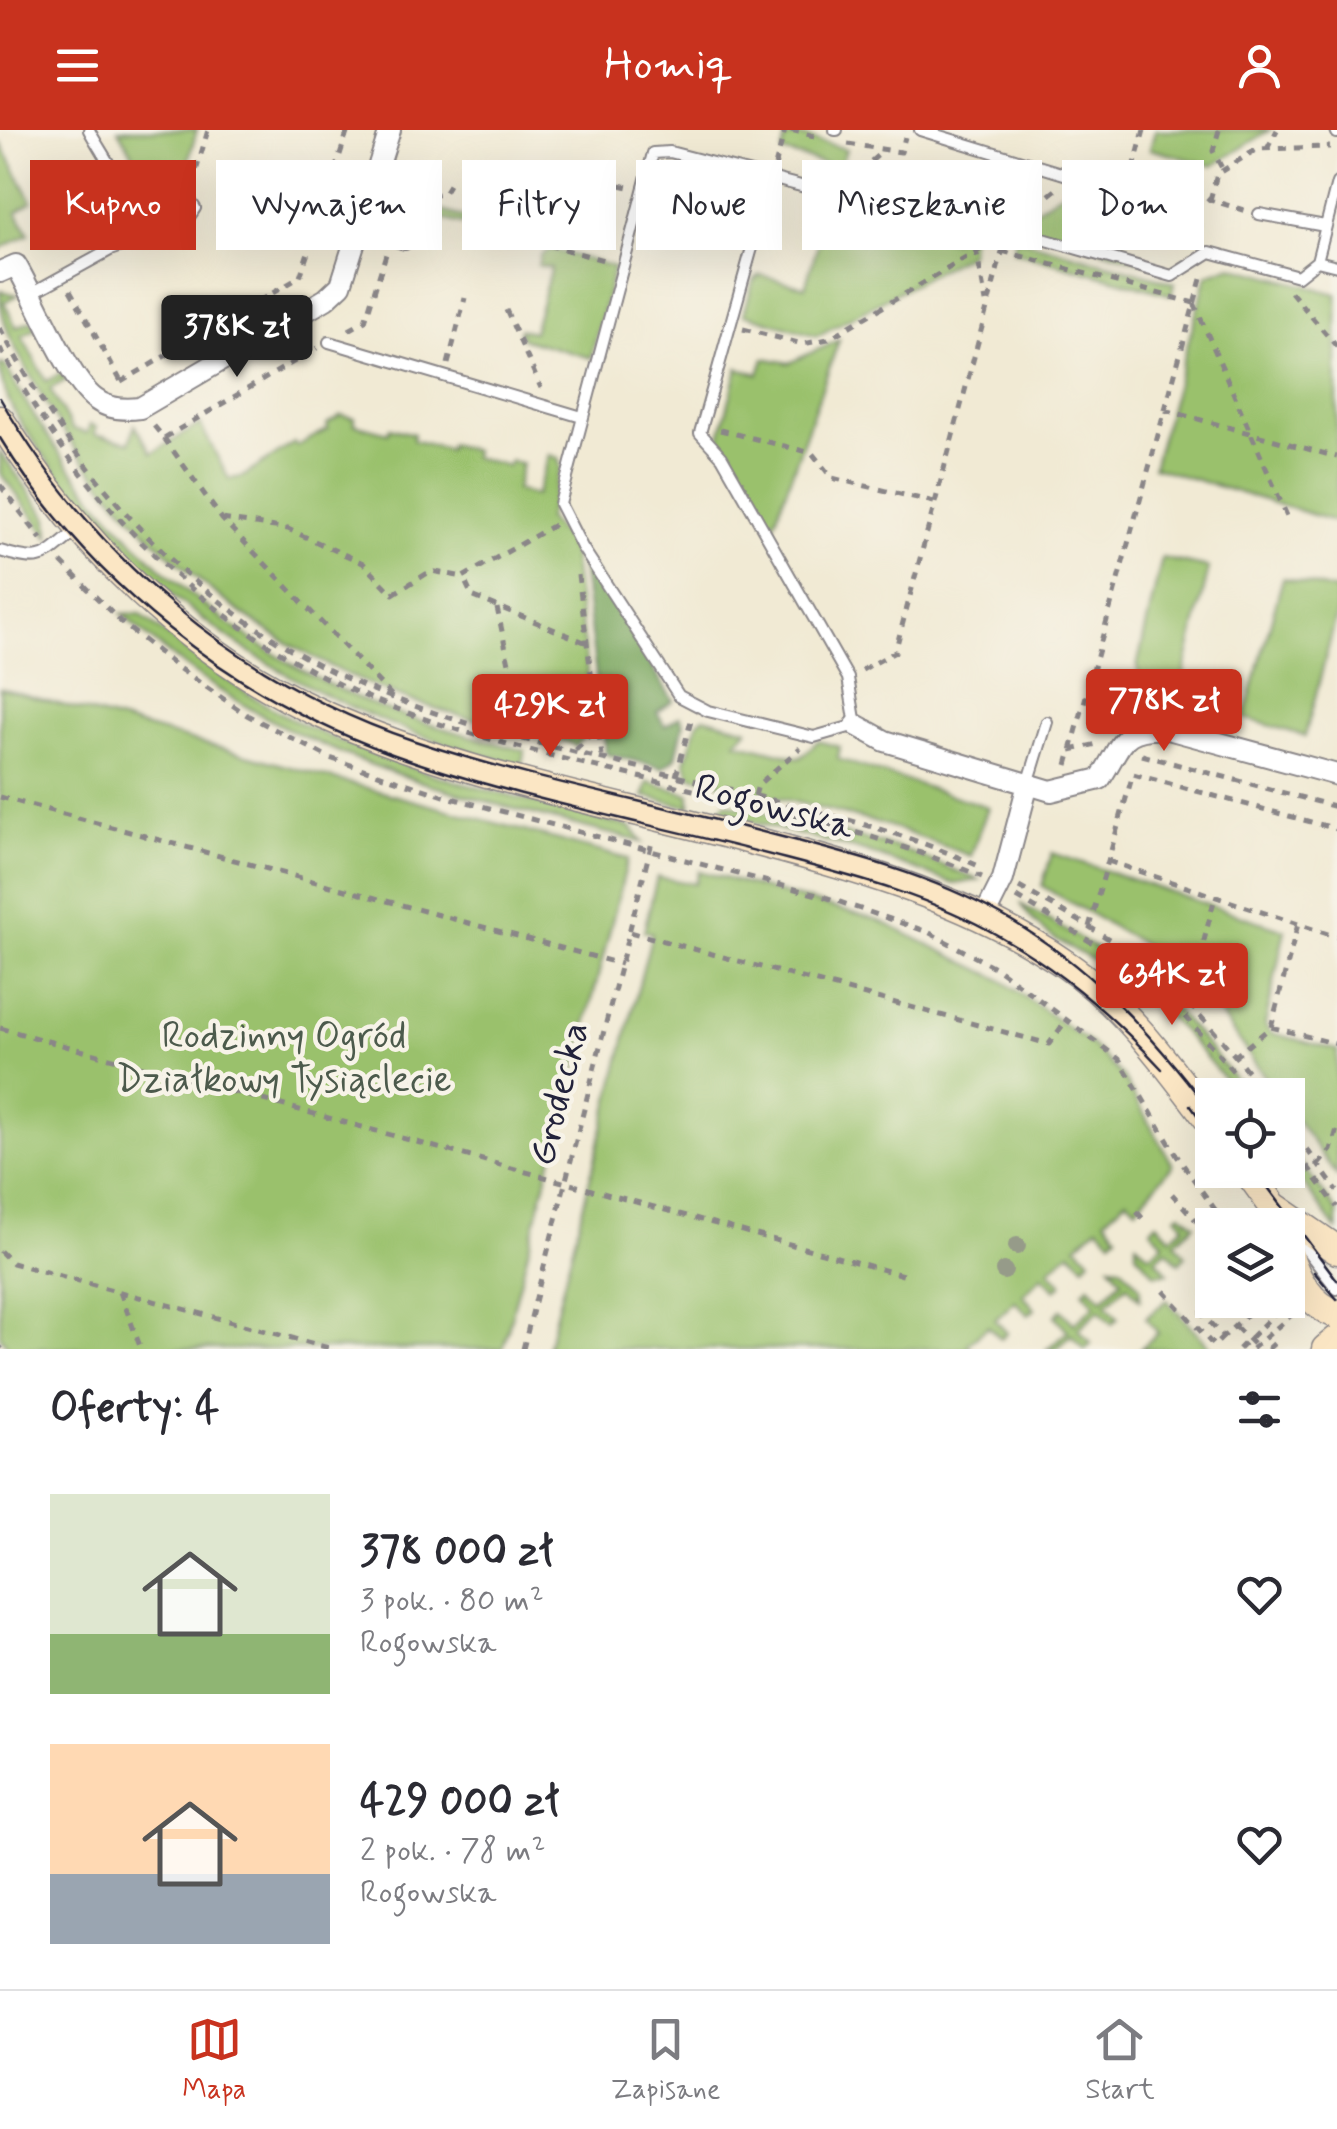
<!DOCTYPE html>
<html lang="pl">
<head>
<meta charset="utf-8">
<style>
	:root { --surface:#fff; --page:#f7f7f7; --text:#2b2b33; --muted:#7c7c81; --line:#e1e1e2; --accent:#c8321e }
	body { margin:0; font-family:Mynerve,sans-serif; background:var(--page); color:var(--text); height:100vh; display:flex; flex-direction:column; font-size:38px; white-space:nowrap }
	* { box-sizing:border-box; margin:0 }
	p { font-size:32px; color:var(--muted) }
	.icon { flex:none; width:55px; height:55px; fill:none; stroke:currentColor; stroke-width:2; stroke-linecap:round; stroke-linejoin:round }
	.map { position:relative; height:1219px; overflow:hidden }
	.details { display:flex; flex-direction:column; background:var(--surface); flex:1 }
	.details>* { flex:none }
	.banner { position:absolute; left:30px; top:30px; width:1278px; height:90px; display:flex; gap:20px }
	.controls { position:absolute; left:1195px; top:948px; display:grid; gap:20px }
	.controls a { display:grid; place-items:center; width:110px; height:110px; border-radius:0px; background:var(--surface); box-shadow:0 10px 40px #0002; font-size:50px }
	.price { position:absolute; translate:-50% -85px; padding:0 22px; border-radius:10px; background:var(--accent); color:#fff; font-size:32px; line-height:65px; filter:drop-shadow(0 2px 5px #0008) }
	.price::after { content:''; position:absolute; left:50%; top:60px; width:30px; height:22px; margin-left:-15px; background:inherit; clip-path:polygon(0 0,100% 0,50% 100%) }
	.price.current { background:#222; color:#fff }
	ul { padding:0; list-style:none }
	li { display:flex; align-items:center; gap:30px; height:250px; padding:0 50px }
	li span { display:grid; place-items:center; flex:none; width:280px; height:200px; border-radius:0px; color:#555 }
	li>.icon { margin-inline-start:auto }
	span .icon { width:120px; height:120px; fill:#fffc; stroke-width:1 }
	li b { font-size:42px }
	h2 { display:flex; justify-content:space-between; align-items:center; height:120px; padding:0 50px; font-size:42px }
	.tag { padding:0 35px; border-radius:0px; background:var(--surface); box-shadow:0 10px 40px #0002; font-size:35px; line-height:90px }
	.tag.current { background:var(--accent); color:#fff }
	header { display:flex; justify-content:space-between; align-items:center; height:130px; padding:0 50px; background:var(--accent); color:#fff; font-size:45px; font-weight:600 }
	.tab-bar { display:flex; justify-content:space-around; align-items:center; height:140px; border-top:2px solid var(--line); background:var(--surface); font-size:28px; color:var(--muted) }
	.tab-bar a { display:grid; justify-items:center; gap:5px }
	.tab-bar .current { color:var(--accent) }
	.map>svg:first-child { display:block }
</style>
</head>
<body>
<header><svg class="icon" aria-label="menu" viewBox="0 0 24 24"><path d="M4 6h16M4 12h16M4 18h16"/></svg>Homiq<svg class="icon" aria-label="person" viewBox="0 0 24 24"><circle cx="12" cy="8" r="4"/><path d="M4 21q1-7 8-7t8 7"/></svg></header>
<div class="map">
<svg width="1337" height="1219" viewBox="0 0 1337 1219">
	<rect width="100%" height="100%" fill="#f7f3e8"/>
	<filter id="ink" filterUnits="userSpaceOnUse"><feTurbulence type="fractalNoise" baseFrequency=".01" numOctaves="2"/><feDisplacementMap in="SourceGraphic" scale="20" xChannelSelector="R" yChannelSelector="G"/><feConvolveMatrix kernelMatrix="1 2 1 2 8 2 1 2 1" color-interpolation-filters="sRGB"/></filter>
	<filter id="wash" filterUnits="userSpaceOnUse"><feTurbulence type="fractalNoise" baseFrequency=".0048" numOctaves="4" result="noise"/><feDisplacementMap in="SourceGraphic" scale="40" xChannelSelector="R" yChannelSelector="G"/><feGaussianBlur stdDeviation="2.25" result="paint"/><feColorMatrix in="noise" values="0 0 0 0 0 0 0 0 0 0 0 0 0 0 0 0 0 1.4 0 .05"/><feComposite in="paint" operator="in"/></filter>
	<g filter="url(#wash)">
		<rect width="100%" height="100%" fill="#f1ead4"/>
		<!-- green -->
		<path fill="#9ac16c" stroke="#5e7254" stroke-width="2.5" d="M118,0H197L183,50L142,39Z
			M1155,0H1270L1213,36L1150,19Z
			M797,5L846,19L840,38L782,22L785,9Z
			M0,12L32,71L17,82L29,104L0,119Z
			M1062,62L1094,83L1143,132L1022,96L1027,85Z
			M437,68L435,79L537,108L535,115L408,79L411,70Z
			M837,73L953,111L971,97L970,123L817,206L744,184L753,151L760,145L805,157L826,88Z
			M1016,108L1175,153V154L1171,165L1013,121Z
			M551,119L614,137L591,228L523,209L519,203L520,199L533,202L551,138L538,135L541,125Z
			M1232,136L1337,164V392L1153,337L1207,145Z
			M0,161L18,165L4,172L16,197L32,190L36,198L22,206L46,251L62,243L66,250L50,259L72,299L87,303L90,295L96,297L95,304L130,312L135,295L152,323L200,294L229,349L242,347L294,313L297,316L328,299L327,294L341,285L354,288V294L388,303L390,298L414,304L413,310L448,320L450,314L474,321L473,327L508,336L510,331L522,334L516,360L536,366L549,325L558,328L561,339L547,389L571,414L594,595L575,616C567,609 551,609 539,606C490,594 440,582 393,564C245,508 109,392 34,252C17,221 0,196 0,161Z
			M839,210L772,400L720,306L738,238L759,244L764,228L789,233Z
			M0,234L5,235C83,382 206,500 358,568C411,592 469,605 525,621L521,635C332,590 166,493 50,334C29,305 0,270 0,234Z
			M0,321L48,388L49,407L0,343Z
			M1162,428L1209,438L1176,578L1147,575L1137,537Z
			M1283,448L1337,461V484L1305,606L1244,588Z
			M140,484C187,522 236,560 290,588C398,643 516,667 631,697L642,712C446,661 276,628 122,484Z
			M0,558L628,729L503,1219H10L0,1206Z
			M704,587L748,599L736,612L800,628L818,611L840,617L838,629L988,677L971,726L886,695L691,646L685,632L698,592Z
			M648,652L690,664V677L644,666Z
			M726,673L899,718L979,750L955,754L864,721L717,683Z
			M1052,723L1285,800L1265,895L1271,903L1337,920V1046L1288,978V965H1278L1203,861L1144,815L1042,756Z
			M699,741L878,790L1000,849L1091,914L1123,947L1173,1035L1136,1078L1127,1069L1105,1089L1117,1104L1111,1109L1098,1096L1077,1115L1090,1129L1084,1135L1070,1121L1049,1140L1062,1154L1056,1160L1042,1146L1023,1165L1035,1179L1028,1185L1015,1171L995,1190L1007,1203L1001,1209L988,1196L968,1214L971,1219H547L651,807L652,803L644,801L657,747L695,754Z
			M1022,775C1065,800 1109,824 1148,855C1186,887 1216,927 1248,965H1237C1205,925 1170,884 1129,852C1097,827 1042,813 1022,775Z
			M1288,1016L1337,1082V1100L1288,1033Z
			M1181,1083L1195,1094L1175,1112L1186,1126L1179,1133L1166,1120L1156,1129L1168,1143L1155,1144L1136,1123V1113L1150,1125L1164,1113L1151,1099L1157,1093L1171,1107L1184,1095L1177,1086Z
			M1110,1135L1121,1136L1140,1157V1169L1127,1155L1106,1174L1118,1188L1112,1194L1099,1180L1078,1199L1091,1213L1085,1219L1072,1205L1056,1219H1047L1068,1201L1055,1186L1061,1180L1074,1194L1095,1175L1083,1161L1089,1156L1102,1169L1122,1150Z
			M1167,1170L1212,1219H1140L1158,1203L1146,1188Z"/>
		<!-- forest -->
		<path fill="#7ba760" stroke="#4e644e" stroke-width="2.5" d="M588,433L673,571L657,582L665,596L680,586L684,593L676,628L663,638L606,624L582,436Z"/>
	</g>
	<g filter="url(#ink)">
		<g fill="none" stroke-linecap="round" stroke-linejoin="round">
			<!-- lane casing -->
			<g stroke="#8a8688" stroke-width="14">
				<path id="lane" d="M835,0H837
					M920,0L1110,58
					M1336,0L1337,3
					M766,68L700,303L722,327L848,548L856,595L814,607L708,581L679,566L582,417L560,374L653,23L670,22L851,69L890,65L1172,146L1210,122L1298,146L1317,131
					M1259,84L1325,96
					M359,99L405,114
					M110,120L185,93L195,78L188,68L122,62
					M1317,131L1337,53
					M1317,131L1337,136
					M32,163L110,120L107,101C137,63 108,36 89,0
					M329,212L582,287
					M0,421C46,435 43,427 79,399
					M1028,654L1047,592
					M1292,1101L1337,1159"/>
			</g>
			<!-- street casing -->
			<g stroke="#8a8688" stroke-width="24">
				<path id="street" d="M0,142L16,135C35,167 68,249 95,269C108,279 125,280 140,278L326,169L341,155L390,0
					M856,595L885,611L1051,661L1100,649C1123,614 1120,596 1168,599L1337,645
					M984,787L1003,749L1028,654"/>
			</g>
			<!-- secondary casing -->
			<g stroke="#8a8688" stroke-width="31">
				<path id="secondary" d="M0,290C79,415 188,524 324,585C462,647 614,673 758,712C865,740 972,771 1065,834C1124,874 1170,938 1212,994
					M1247,1040L1273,1076L1278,1094
					M1273,1076L1337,1120
					M1288,1122C1295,1147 1310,1176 1337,1184
					M1326,1219L1337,1210"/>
			</g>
			<!-- path -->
			<path stroke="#8a8688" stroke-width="5" stroke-dasharray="8 8" stroke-linecap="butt" d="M791,0L822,8
				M1144,0L1126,68L1195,112
				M1219,0L1213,21L1223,40
				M848,14L901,22L905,7
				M1267,19L1277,0
				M775,36L785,0
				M1134,38L1191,54L1210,70L1247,81
				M573,45L629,57
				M847,52L884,20
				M330,54L350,63
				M192,55L208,0
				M1210,70L1217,44L1257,19L1330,17
				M974,74L985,37
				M560,81L552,116L607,131
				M1024,85L1058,58
				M398,92L408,68L444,63L450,53
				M973,104L986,172
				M1183,105L1191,54
				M1002,121L1194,173
				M70,160L123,255
				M1291,162L1337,217
				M1194,173L1287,386
				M506,180L541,258
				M0,198C90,368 210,498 393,568C503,610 623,632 737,661C821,683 904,701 983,738
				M743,199L803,214L828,209L993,112
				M349,200L365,191L386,124
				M0,218C90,384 221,514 400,580C505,619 620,641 729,669C815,691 900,711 982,747
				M448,234L465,168
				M121,252L300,147L348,0
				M1165,280L1337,327
				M154,296L164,308L317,218
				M720,300L812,323L832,348L934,372
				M164,308L222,389L395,569
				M0,355L41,409
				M222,389L288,399L363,433L393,464L431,441L463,447
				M554,395L463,447L472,466L587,513
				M61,432L121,492L177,537L247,585L330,628L444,666L825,767L928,802L998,839L1119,929L1177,1026L1226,1095
				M578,445L602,626
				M497,478L525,607
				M862,540L895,522L1004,115
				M1089,563L1118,571L1121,584
				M576,620L597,597
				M1071,620L1097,614
				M1142,625L1337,677
				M1067,635L1201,149
				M676,646L691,591
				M755,666L758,655L800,618
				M0,667L621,834
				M1108,731L1337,807
				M1019,757C1064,782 1111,807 1151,839C1195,875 1231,921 1267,965
				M1017,767L1137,840L1166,864L1254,965
				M1089,797L1133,644L1337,699
				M630,802L1049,914L1068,888
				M1188,874L1215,767
				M1271,897L1298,794
				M0,898L910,1147
				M1234,927L1271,897L1337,914
				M1288,993L1337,1061
				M1288,1010L1337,1077
				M1318,1035L1331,1020L1337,999
				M1172,1064L1212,1108
				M1137,1082L1144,1090
				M0,1121L12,1133L333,1219
				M1164,1161L1214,1216L1223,1207
				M120,1162L141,1219
				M1215,1170L1201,1183L1223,1207L1251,1181L1241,1170
				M1251,1181L1279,1180
				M1236,1197L1255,1216
				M0,1217L2,1219
				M523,1219L653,708
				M1239,1219L1286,1172
				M1252,1219L1295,1182
				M1268,1219L1277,1211"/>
			<!-- lane -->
			<use href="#lane" stroke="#fff" stroke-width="10"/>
			<!-- street -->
			<use href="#street" stroke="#fff" stroke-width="20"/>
			<!-- secondary -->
			<use href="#secondary" stroke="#fbe6c4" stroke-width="28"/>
			<!-- tram -->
			<path stroke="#22223b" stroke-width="2.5" d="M0,268C92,428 239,552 415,611C519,646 630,668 736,695C826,719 918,738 1000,784C1088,833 1152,904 1212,983
				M0,308C89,454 232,566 392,624C519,670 656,694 786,729C859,748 933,768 999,806C1060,840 1114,887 1162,939
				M1190,975L1212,1005
				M1255,1040L1337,1150
				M1314,1142L1337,1169"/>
		</g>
		<!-- trees -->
		<g fill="#969b89">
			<circle cx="1017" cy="1116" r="9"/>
			<circle cx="1004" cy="1141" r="9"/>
		</g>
	</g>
	<g text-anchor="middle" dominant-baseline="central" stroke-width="9" stroke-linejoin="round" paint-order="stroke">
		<!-- street labels -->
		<g font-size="38" fill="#22223b" stroke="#f7f3e8">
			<text transform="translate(774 678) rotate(15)">Rogowska</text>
			<text transform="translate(560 964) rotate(-76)">Grodecka</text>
		</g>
		<!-- park labels -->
		<g font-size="38" fill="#4c5a4c" stroke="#f7f3e8">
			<text x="284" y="906">Rodzinny Ogród<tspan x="284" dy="44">Działkowy Tysiąclecie</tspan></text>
		</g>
	</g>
</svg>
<div class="controls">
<a><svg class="icon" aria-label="locate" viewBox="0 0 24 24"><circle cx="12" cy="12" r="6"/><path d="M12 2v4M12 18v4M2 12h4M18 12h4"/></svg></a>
<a><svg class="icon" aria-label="layers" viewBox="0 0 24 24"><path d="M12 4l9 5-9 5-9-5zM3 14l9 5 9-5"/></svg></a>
</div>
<b class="price current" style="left:237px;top:250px">378K zł</b>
<b class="price" style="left:1164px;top:624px">778K zł</b>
<b class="price" style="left:550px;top:629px">429K zł</b>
<b class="price" style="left:1172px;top:898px">634K zł</b>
<div class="banner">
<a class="tag current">Kupno</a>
<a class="tag">Wynajem</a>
<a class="tag">Filtry</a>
<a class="tag">Nowe</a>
<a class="tag">Mieszkanie</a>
<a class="tag">Dom</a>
</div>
</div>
<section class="details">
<h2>Oferty: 4<svg class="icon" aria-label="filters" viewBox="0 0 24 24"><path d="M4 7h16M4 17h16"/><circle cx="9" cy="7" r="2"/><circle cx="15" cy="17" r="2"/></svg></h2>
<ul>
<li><span style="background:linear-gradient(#dfe7d0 70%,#8fb573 0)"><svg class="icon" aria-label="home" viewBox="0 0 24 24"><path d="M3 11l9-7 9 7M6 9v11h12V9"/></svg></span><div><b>378 000 zł</b><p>3 pok. · 80 m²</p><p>Rogowska</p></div><svg class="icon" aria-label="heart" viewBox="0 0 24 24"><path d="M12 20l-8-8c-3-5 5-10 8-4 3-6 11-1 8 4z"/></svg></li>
<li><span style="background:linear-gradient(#ffd9b3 65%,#9aa5b1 0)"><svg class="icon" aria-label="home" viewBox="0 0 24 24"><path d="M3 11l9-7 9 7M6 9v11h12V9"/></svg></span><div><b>429 000 zł</b><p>2 pok. · 78 m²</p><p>Rogowska</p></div><svg class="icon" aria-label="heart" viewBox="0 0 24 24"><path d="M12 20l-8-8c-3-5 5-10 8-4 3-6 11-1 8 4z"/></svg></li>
</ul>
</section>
<nav class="tab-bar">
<a class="current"><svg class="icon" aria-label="map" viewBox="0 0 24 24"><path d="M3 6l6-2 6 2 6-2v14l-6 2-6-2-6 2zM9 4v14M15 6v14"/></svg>Mapa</a>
<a><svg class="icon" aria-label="saved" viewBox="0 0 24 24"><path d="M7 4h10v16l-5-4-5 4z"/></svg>Zapisane</a>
<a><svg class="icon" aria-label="home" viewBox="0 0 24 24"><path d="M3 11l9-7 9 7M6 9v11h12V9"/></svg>Start</a>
</nav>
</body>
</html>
